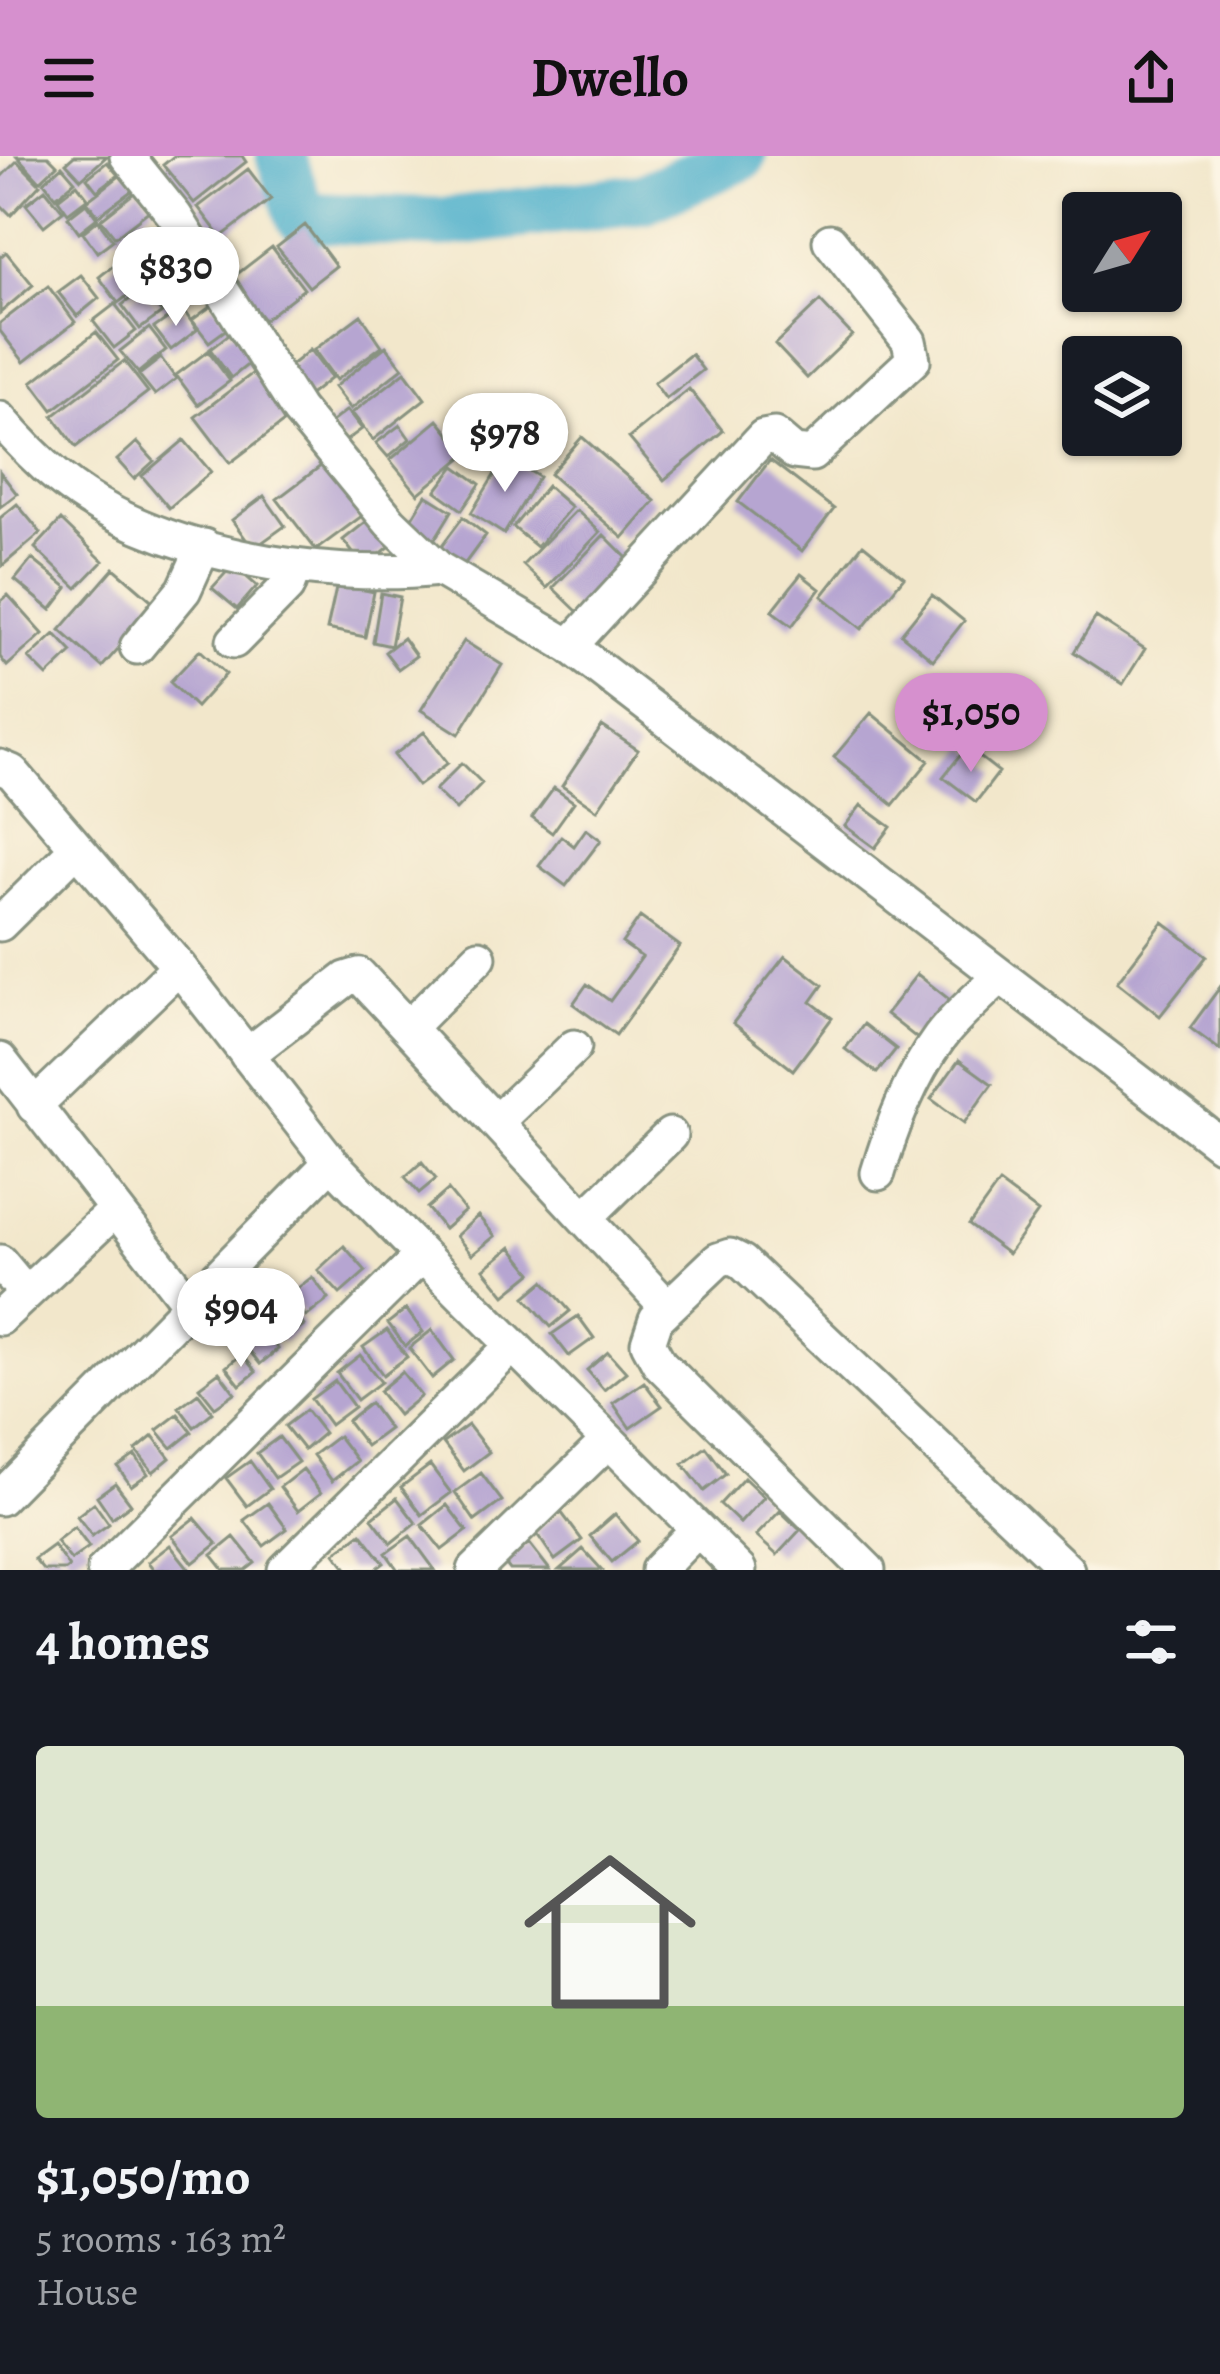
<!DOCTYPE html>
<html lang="en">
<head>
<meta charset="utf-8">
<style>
	:root { --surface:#171b24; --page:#242831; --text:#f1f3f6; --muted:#9ea1a6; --line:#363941; --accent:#d690ce }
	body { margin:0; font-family:Alegreya,serif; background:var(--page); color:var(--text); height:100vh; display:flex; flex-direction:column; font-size:45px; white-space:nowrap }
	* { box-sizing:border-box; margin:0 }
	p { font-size:39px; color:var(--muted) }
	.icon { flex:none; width:66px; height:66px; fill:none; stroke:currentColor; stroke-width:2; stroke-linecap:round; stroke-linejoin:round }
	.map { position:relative; height:1414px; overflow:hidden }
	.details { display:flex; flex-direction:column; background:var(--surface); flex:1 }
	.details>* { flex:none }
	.needle { width:78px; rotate:53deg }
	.controls { position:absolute; left:1062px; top:36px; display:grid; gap:24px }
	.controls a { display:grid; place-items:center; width:120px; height:120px; border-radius:12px; background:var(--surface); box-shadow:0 3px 9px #0004; font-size:60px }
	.price { position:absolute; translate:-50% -102px; padding:0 27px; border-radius:42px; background:#fff; color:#222; font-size:39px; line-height:78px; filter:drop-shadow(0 3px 6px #0008) }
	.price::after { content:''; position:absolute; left:50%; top:72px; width:36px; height:27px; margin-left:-18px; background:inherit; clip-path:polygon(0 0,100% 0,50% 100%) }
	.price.current { background:var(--accent); color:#111 }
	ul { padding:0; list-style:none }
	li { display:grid; align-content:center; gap:24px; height:636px; padding:0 36px }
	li+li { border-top:3px solid var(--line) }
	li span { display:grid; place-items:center; height:372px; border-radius:12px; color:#555 }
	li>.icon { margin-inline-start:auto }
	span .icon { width:216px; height:216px; fill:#fffc; stroke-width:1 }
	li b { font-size:51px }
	h2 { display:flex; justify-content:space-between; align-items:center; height:144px; padding:0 36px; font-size:51px }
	header { display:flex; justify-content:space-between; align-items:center; height:156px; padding:0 36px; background:var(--accent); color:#111; font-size:54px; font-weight:700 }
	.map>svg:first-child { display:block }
</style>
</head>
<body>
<header><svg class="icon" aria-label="menu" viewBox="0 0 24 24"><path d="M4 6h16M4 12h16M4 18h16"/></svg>Dwello<svg class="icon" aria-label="share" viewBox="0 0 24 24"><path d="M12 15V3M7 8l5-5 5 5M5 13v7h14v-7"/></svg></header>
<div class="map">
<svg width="1220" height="1414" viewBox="0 0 1220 1414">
	<rect width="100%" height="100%" fill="#fcf5e5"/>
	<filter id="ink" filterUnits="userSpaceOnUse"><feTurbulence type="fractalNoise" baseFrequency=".00833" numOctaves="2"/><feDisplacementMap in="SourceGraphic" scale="24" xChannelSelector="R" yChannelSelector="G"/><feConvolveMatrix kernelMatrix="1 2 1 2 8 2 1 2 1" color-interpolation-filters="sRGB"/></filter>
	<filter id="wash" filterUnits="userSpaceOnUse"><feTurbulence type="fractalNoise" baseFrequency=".004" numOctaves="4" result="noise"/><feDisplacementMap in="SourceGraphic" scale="48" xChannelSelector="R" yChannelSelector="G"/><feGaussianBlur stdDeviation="2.7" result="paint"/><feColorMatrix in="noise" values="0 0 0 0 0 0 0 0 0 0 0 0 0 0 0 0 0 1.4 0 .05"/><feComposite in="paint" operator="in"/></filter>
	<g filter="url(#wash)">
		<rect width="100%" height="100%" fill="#f2e7cb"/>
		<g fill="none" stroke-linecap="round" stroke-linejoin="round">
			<!-- river -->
			<path stroke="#4cafcb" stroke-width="51" d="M281,0L301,61L443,67L644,42L741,0"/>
		</g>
		<g id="blocks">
			<!-- building -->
			<path fill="#b6a5d1" d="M17,0H48L57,9L40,25Z
				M74,0H107L81,23L66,7Z
				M174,0H242L246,6L194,47L163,9Z
				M17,5L40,28L11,59L0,48V22Z
				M107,6L118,19L97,35L87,22Z
				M62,10L75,25L56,41L44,26Z
				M248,13L271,43L221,81L198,51Z
				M126,15L138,30L98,60L87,45Z
				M77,28L88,42L68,57L58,43Z
				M45,33L63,55L44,70L26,48Z
				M139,33L154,51L115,81L101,63Z
				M86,47L97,62L79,76L68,61Z
				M98,64L113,84L97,96L83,76Z
				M166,68L187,96L141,130L120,103Z
				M305,69L336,110L309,131L277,91Z
				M272,91L304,133L264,164L232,122Z
				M6,96L33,129L0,157V101Z
				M190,99L210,125L167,157L147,131Z
				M119,105L139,131L118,147L99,121Z
				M81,119L99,142L77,160L58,136Z
				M48,130L75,166L24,206L0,175V167Z
				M143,133L162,157L140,173L122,149Z
				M820,145L852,179L807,222L775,188Z
				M115,148L136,175L114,192L93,165Z
				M214,148L231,170L209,186L192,164Z
				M182,152L197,174L171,194L154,172Z
				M361,159L382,190L336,224L314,194Z
				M149,172L166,194L138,217L120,195Z
				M233,175L255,203L231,222L210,193Z
				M96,176L118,204L53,254L32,226Z
				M386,190L403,212L351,253L334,231Z
				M310,194L331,222L307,241L286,213Z
				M208,195L230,225L198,249L176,219Z
				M691,198L703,214L666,243L654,227Z
				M161,202L176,223L155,239L139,219Z
				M124,205L148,236L76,291L53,260Z
				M405,216L425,243L373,284L352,257Z
				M253,217L288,263L230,307L195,261Z
				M689,233L723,275L664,324L629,282Z
				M347,254L362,273L343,287L329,268Z
				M438,264L466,298L418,338L390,304Z
				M400,269L410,283L388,301L376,287Z
				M582,281L655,345L623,382L550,318Z
				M184,284L211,316L169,352L142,320Z
				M137,286L154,305L134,323L117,304Z
				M506,300L539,321L504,378L471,357Z
				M770,304L834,353L802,395L738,346Z
				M326,306L366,357L316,394L277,343Z
				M455,310L480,328L462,354L436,335Z
				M0,316L17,338L0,351Z
				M547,330L571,351L537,391L513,371Z
				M426,339L452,355L433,386L407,370Z
				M264,340L285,370L253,393L232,364Z
				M17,348L41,377L2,410L0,362Z
				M576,354L600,376L547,432L523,409Z
				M372,361L394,387L364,411L343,384Z
				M463,361L486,379L463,410L440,392Z
				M61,364L103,405L77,432L35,392Z
				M604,379L632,407L581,459L553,432Z
				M863,388L904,421L862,473L822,440Z
				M32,403L68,432L51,454L15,424Z
				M233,409L257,430L237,453L212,432Z
				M114,412L157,449L102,511L60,474Z
				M801,418L820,433L792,470L772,455Z
				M337,428L374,436L365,481L327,473Z
				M381,437L400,441L391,490L373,486Z
				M8,439L43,478L7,510L0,501V446Z
				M932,439L964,465L933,504L901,478Z
				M1096,461L1145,493L1123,528L1074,496Z
				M55,478L72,496L47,520L29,502Z
				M403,482L416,500L398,513L385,496Z
				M464,485L502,509L459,578L421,554Z
				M200,494L226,518L196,551L170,526Z
				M871,557L929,605L893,649L834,601Z
				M602,570L638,594L597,654L562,630Z
				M424,576L448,607L418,630L394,599Z
				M967,591L999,616L976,646L943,621Z
				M462,607L482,627L456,654L435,634Z
				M554,632L574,646L552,677L532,662Z
				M861,649L891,671L875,692L845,670Z
				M586,673L601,684L566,730L539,710L561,680L574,690Z
				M640,761L680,790L616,879L573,848L587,828L610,845L642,801L622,787Z
				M1163,766L1207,800L1160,860L1117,826Z
				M785,800L823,829L811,846L832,862L793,914L733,867Z
				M917,818L950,844L919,884L886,858Z
				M1220,831V894L1190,872Z
				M864,868L896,893L877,917L845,893Z
				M959,904L992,928L964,967L931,943Z
				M422,1006L436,1023L419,1037L405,1021Z
				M999,1027L1038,1056L1008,1098L969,1069Z
				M448,1034L465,1055L444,1073L427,1052Z
				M478,1060L495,1080L472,1099L456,1080Z
				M344,1090L366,1115L340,1138L318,1114Z
				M511,1091L532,1117L505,1139L484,1113Z
				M312,1121L329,1143L306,1161L289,1139Z
				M544,1125L570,1155L551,1171L525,1141Z
				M287,1147L304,1170L282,1186L265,1163Z
				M406,1153L423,1176L405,1190L388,1167Z
				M578,1160L594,1182L569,1200L552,1178Z
				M262,1174L278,1193L260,1208L245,1189Z
				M387,1174L407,1201L383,1219L363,1191Z
				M432,1174L454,1204L432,1222L409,1192Z
				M608,1196L626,1216L604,1234L587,1214Z
				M242,1198L256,1216L240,1229L226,1211Z
				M360,1199L381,1226L357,1244L337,1217Z
				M219,1216L235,1237L215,1251L199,1231Z
				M402,1216L421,1240L398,1259L379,1235Z
				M335,1225L354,1251L330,1269L311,1243Z
				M644,1226L662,1250L630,1272L613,1247Z
				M198,1237L213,1256L194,1271L179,1251Z
				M370,1247L389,1273L366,1290L347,1265Z
				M306,1254L324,1277L304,1294L285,1270Z
				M178,1258L192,1276L172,1292L157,1274Z
				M468,1269L489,1296L464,1315L443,1287Z
				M153,1280L170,1302L153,1316L136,1294Z
				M338,1280L357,1305L332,1325L313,1299Z
				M279,1281L298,1306L275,1322L257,1297Z
				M706,1291L726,1318L704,1335L683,1308Z
				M135,1299L148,1318L131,1330L118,1311Z
				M250,1305L270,1333L247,1350L226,1322Z
				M430,1309L451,1337L422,1359L401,1331Z
				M303,1313L321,1337L298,1355L280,1331Z
				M481,1317L502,1345L475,1365L455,1336Z
				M744,1322L764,1341L740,1367L720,1348Z
				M115,1327L131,1348L112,1362L97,1340Z
				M397,1342L416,1367L391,1387L372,1362Z
				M94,1347L109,1368L92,1380L77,1360Z
				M268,1347L287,1373L264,1390L244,1364Z
				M447,1349L467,1375L442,1394L422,1369Z
				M780,1355L800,1374L777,1399L756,1380Z
				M561,1356L582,1384L555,1404L535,1375Z
				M615,1358L638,1385L612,1406L590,1380Z
				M195,1362L217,1388L193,1407L172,1380Z
				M74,1371L89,1391L71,1404L56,1385Z
				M361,1377L384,1407L375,1414H348L335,1397Z
				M410,1380L435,1414H398L386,1397Z
				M234,1381L255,1407L246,1414H224L212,1399Z
				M529,1387L550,1414H510L504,1406Z
				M53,1389L69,1411L65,1414H43L34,1403Z
				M170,1389L190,1414H154L148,1406Z
				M583,1393L602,1414H559Z"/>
		</g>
	</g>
	<g filter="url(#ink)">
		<use href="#blocks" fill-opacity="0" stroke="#889280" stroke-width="3"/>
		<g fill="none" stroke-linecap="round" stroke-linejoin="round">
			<!-- street casing -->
			<g stroke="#889280" stroke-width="39">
				<path id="street" d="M127,0L175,60L298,254L390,366L439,413L570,490L1220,988
					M0,263C18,284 37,304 59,322C152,399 322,425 439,413
					M234,485L287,431L295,410
					M570,490L763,281L774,279L794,296L812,298L913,204L909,185L830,85
					M137,491L184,434L204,390
					M0,611L12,616L179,811L331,1006
					M0,768L77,692
					M409,871L479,801
					M247,899L346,823L359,819L667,1151
					M0,904L191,1150
					M34,950L179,811
					M496,966L574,891
					M878,1017C892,970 910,922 940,881C957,859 980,840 999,821
					M585,1062L670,979
					M0,1106L25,1136
					M0,1162L114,1055
					M0,1342L331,1006L422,1099
					M104,1414L422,1099L739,1414
					M285,1414L511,1191
					M475,1414L607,1286
					M658,1414L697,1374
					M868,1414L659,1207L648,1187L656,1163L718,1104L730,1100L742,1106L1067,1414"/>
			</g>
			<!-- street -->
			<use href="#street" stroke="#fff" stroke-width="33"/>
		</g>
	</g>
</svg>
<div class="controls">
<a><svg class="needle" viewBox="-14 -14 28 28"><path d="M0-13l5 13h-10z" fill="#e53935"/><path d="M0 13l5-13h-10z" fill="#9ea1a6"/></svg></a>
<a><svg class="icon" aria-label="layers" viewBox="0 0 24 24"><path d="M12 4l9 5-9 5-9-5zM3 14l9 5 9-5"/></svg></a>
</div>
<b class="price" style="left:176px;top:173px">$830</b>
<b class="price" style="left:505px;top:339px">$978</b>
<b class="price current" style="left:971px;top:619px">$1,050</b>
<b class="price" style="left:241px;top:1214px">$904</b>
</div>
<section class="details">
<h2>4 homes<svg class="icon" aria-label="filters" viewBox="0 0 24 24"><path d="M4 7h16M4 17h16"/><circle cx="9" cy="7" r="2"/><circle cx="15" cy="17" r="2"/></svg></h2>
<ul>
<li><span style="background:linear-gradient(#dfe7d0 70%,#8fb573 0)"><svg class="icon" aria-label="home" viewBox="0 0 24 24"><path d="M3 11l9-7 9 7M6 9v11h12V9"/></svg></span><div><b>$1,050/mo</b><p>5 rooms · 163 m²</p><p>House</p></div></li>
</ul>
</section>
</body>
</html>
